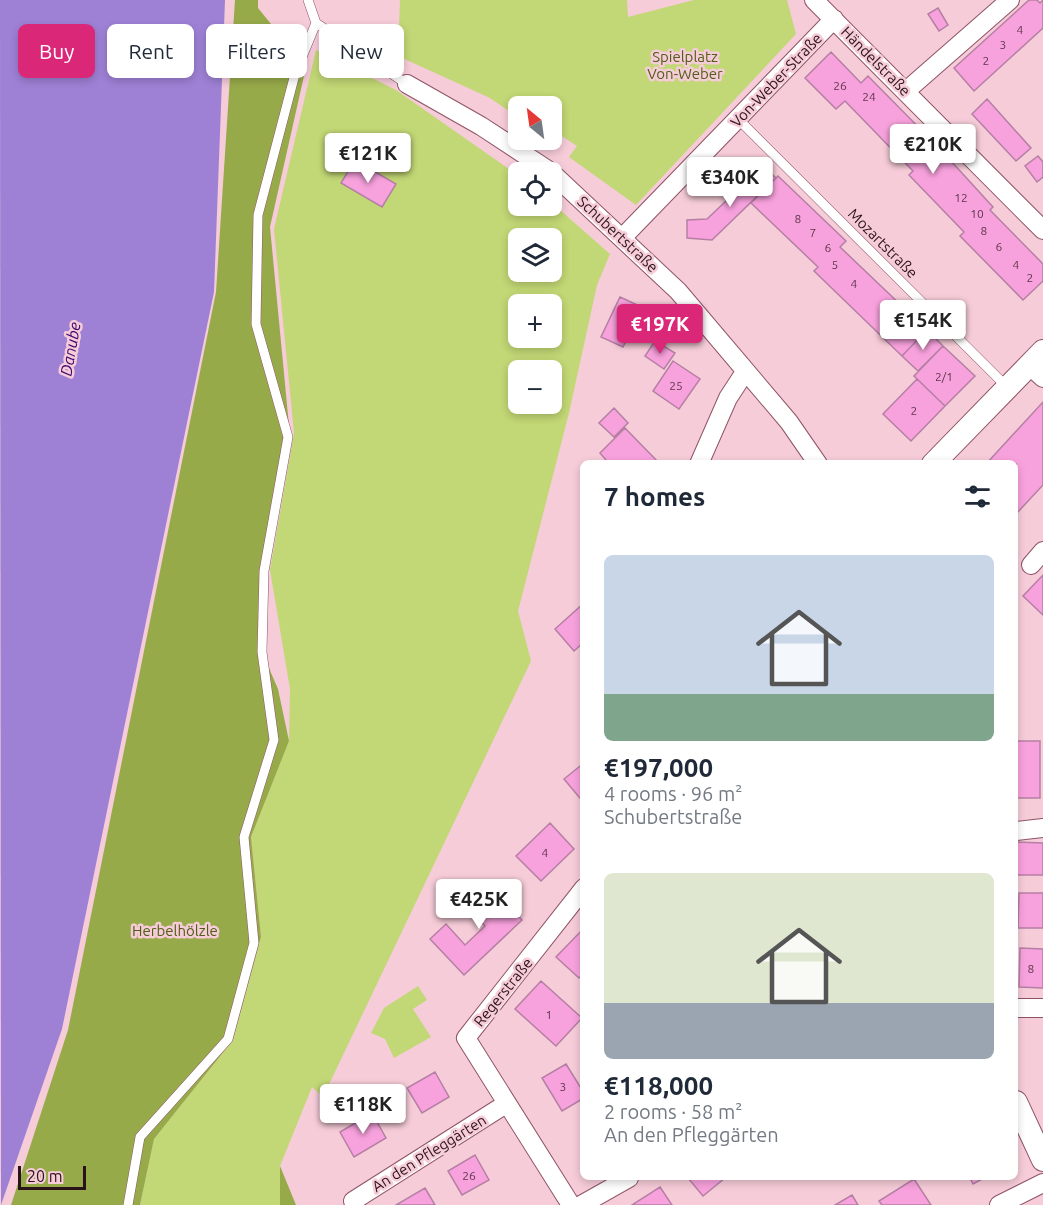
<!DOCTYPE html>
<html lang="en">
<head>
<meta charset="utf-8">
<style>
	:root { --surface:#fff; --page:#f6f6f7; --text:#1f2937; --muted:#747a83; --accent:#db2777 }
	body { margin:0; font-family:Ubuntu,sans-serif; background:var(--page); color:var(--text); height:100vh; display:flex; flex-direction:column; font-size:22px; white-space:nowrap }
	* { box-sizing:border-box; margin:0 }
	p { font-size:20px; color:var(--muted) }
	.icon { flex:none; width:33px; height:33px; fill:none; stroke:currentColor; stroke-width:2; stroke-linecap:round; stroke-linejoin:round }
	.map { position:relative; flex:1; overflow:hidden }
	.side { position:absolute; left:580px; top:460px; width:438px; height:720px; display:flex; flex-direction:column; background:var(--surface); border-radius:9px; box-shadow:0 3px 9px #0003 }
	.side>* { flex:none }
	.top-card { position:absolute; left:18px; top:24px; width:472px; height:54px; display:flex; gap:12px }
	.needle { width:39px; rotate:331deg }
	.buttons { position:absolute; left:508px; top:96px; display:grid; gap:12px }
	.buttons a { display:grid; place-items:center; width:54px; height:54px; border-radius:9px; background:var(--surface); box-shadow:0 3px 9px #0003; font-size:30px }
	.scale { position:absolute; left:18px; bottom:15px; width:68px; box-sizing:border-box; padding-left:6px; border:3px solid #2a121b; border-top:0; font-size:16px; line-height:21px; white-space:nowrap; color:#2a121b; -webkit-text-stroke:4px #f6ccd8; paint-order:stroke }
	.price { position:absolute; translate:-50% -51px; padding:0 14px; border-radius:6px; background:#fff; color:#222; font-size:20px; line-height:39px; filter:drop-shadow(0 2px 3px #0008) }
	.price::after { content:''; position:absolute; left:50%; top:36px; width:18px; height:14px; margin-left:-9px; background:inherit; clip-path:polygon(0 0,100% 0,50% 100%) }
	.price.active { background:var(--accent); color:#fff }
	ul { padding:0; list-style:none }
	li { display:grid; align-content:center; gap:12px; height:318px; padding:0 24px }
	li span { display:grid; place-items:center; height:186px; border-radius:9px; color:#555 }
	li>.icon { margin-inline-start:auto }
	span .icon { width:108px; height:108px; fill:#fffc; stroke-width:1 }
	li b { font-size:26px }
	h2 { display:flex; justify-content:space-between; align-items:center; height:72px; padding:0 24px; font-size:26px }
	.tag { padding:0 21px; border-radius:9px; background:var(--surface); box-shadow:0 3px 9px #0003; font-size:21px; line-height:54px }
	.tag.active { background:var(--accent); color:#fff }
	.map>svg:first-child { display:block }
</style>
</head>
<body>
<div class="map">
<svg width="1043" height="1205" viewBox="0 0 1043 1205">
	<rect width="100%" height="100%" fill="#f6ccd8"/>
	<!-- green -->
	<path fill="#c2d775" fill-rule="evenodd" d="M400,0H627L628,17L694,0H787L796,34L636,205L569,157L577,146L560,135L554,143L550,140H552V106H519V118L490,98L398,56Z
		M316,50L396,90L519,176V206H552V203L610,254L597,285L569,413L518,611L531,661L323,1097L312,1087L280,1166V1205H140L154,1139L233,1040L261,937L251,837L289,741L290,689L270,570L294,433L274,229ZM519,238H552V272H519ZM519,304H552V338H519ZM519,370H552V404H519Z
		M418,986L427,1000L413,1009L431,1037L394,1058L385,1039L371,1033L384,1008Z"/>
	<!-- forest -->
	<path fill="#97aa49" d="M235,0H258V8L306,67L270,227L290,436L266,571L262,652L278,689L289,741L251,837L261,937L233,1040L154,1139L140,1205H11L68,1030L216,292Z
		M280,1166L296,1205H280Z"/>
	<!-- water -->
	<path fill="#9e81d5" d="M0,0H225L214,292L62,1029L1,1205Z"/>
	<!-- building -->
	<path fill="#f8a2dd" stroke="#b57fa4" stroke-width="1.5" d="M1029,0H1037L1040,3L1043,0V28L974,91L954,68Z
		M938,8L948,25L939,31L928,14Z
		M831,52L861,83L868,76L940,149L993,207L990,210L1043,264V281L1023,300L960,236L964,232L909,175L913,171L845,101L836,109L805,78Z
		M987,99L1031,148L1016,161L972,114Z
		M1038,156L1043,162V177L1037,182L1025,166Z
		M355,160L396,184L382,207L341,183Z
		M763,166L776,178L712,240L687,238V220L707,219Z
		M778,176L846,241L840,247L927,330L902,356L814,271L818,267L751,203Z
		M620,297L642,307L623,347L601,337Z
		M927,330L943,346L918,371L902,356Z
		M655,341L675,353L664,369L645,356Z
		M943,346L975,376L945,406L914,376Z
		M673,361L700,379L679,409L653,391Z
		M917,379L945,406L911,441L883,414Z
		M1043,402V485L1016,514V464H986Z
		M614,408L628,423L614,437L599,423Z
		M625,428L660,464H603L606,460L600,453Z
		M1043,575V615L1023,596Z
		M584,603V642L574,651L555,629Z
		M1016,741H1040V798H1016Z
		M584,763V803L564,779Z
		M550,823L574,849L541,881L516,856Z
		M1016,842L1043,843V875H1016Z
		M488,884L522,920L464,975L430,939L446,924L465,945L485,926L465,905Z
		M1019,893H1043V928H1018Z
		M584,928V973L579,978L556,957Z
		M1020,948L1043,949V988L1019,987Z
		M541,981L582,1018L556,1046L515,1009Z
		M566,1064L584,1093V1098L562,1111L542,1078Z
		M435,1072L449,1097L422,1113L407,1088Z
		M372,1113L386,1138L354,1157L340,1132Z
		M475,1155L489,1180L462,1195L448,1171Z
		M688,1178H725L703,1196Z
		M970,1178H984L973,1184Z
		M914,1179L931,1205H882L879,1201Z
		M660,1187L672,1205H632Z
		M425,1188L435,1205H396Z
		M852,1195L858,1205H835Z"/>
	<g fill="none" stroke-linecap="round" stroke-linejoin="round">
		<!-- service casing -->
		<g stroke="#8f5367" stroke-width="10">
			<path id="service" d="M308,0L316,23
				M316,23L407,84
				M738,119L1007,387
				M128,1205L140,1137L228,1039L254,943L244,837L274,740L262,652L264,571L288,437L256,324L258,215L295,74L316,23"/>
		</g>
		<!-- minor casing -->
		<g stroke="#8f5367" stroke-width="20">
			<path id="minor" d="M814,0L1043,230
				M407,84L481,126L551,172
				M906,91L1010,0
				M552,173L678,291L789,422L818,464
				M623,237L834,19
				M1029,365L1043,378
				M699,464L728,398L745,372
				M1031,565L1043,551
				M1016,831L1043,828
				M1016,1008H1043
				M353,1201L506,1104
				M571,1205L466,1038L584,888
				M581,1205L629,1178
				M999,1205L1043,1183"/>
		</g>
		<!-- tertiary casing -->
		<g stroke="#8f5367" stroke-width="24">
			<path id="tertiary" d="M933,464L1043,351
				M1016,1102L1043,1160"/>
		</g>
		<!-- service -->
		<use href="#service" stroke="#fff" stroke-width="9"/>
		<!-- minor -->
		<use href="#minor" stroke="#fff" stroke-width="18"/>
		<!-- tertiary -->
		<use href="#tertiary" stroke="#fff" stroke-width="22"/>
	</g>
	<g text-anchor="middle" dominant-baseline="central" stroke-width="5" stroke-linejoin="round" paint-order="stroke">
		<!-- number labels -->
		<g font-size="12" fill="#5e364c">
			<text x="1020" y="29">4</text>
			<text x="1003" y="44">3</text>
			<text x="986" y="60">2</text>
			<text x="840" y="85">26</text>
			<text x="869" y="96">24</text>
			<text x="961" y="197">12</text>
			<text x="977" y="213">10</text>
			<text x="798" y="218">8</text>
			<text x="984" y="230">8</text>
			<text x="813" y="232">7</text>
			<text x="999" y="246">6</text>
			<text x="828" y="247">6</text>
			<text x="835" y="264">5</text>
			<text x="1016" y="264">4</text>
			<text x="1030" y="277">2</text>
			<text x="854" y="283">4</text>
			<text x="944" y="376">2/1</text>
			<text x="676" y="385">25</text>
			<text x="914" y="410">2</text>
			<text x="545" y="852">4</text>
			<text x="1031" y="968">8</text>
			<text x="549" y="1014">1</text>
			<text x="563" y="1086">3</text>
			<text x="469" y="1175">26</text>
		</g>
		<!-- park labels -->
		<g font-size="15" fill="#515e18" stroke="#f6ccd8">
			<text x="685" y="56">Spielplatz<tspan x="685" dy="17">Von-Weber</tspan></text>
			<text x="175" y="930">Herbelhölzle</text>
		</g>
		<!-- street labels -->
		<g font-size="15" fill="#2a121b" stroke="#f6ccd8">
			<text transform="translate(876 61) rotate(45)">Händelstraße</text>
			<text transform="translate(776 80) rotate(-46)">Von-Weber-Straße</text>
			<text transform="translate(618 234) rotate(43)">Schubertstraße</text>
			<text transform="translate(883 243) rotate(45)">Mozartstraße</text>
			<text transform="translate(503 992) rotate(-51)">Regerstraße</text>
			<text transform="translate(429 1153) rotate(-32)">An den Pfleggärten</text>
		</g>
		<!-- water labels -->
		<g font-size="16" font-style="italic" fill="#3c066f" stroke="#f6ccd8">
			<text transform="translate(70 349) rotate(-80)">Danube</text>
		</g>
	</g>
</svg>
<div class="buttons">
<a><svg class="needle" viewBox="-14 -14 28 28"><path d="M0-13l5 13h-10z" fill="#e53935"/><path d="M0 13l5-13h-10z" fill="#747a83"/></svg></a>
<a><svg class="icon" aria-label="locate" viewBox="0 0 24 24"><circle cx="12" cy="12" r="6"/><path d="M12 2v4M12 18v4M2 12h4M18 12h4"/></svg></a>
<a><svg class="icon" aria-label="layers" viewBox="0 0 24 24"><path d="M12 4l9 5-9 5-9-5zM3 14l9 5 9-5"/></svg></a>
<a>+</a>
<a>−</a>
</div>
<div class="scale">20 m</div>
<b class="price" style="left:933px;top:175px">€210K</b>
<b class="price" style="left:368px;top:184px">€121K</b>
<b class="price" style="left:730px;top:208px">€340K</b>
<b class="price" style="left:923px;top:351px">€154K</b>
<b class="price active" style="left:660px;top:355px">€197K</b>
<b class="price" style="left:479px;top:930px">€425K</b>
<b class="price" style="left:363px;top:1135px">€118K</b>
<div class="top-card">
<a class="tag active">Buy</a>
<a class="tag">Rent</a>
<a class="tag">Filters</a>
<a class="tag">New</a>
</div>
<section class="side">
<h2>7 homes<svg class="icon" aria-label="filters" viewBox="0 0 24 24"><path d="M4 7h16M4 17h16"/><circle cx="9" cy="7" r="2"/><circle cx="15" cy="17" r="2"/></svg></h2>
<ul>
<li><span style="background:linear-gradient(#c9d6e8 75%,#7fa58c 0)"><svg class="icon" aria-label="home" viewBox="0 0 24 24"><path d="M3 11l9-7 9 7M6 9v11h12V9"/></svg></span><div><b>€197,000</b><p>4 rooms · 96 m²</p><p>Schubertstraße</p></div></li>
<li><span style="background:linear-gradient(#dfe7d0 70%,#9aa5b1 0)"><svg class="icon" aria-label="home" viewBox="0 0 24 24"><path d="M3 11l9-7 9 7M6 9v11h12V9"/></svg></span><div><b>€118,000</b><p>2 rooms · 58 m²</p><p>An den Pfleggärten</p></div></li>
</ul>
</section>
</div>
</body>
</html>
